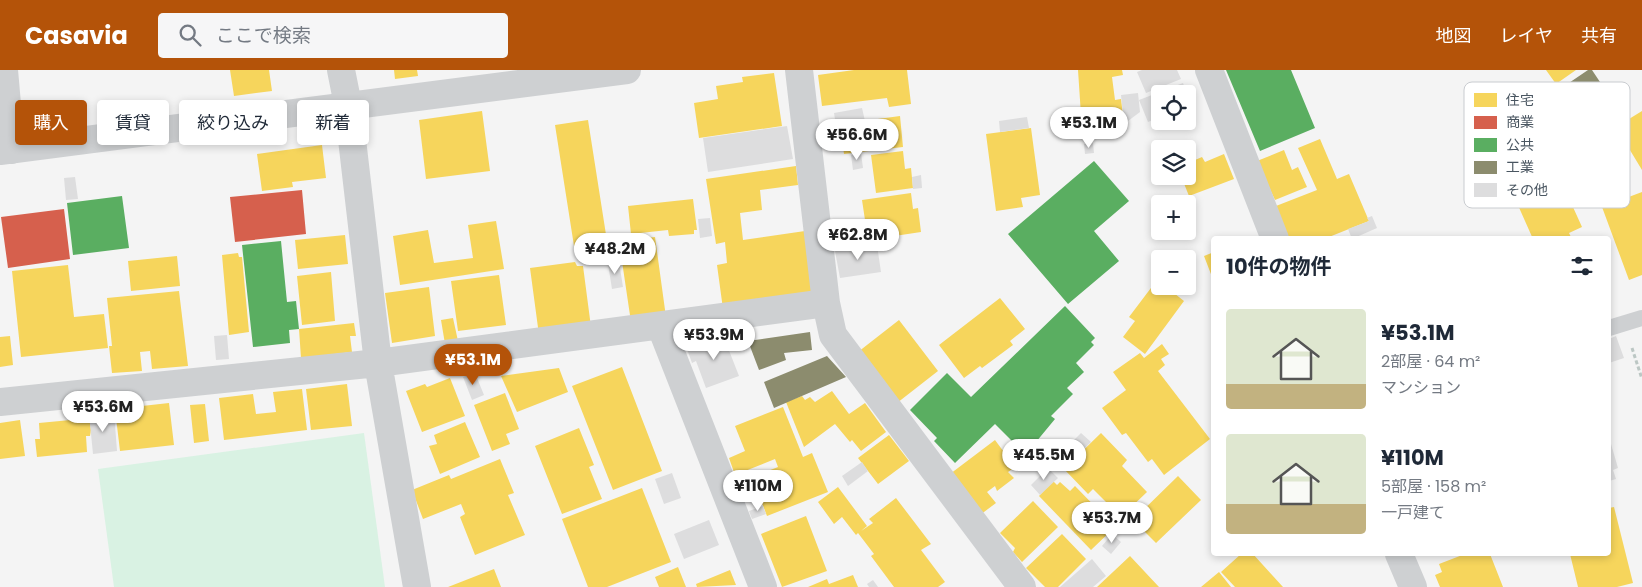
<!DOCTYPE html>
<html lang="ja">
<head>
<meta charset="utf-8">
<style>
	:root { --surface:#fff; --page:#f6f6f7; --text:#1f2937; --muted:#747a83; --accent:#b45309 }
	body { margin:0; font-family:Poppins,"Noto Sans JP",sans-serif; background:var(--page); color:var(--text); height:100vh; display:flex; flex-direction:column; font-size:19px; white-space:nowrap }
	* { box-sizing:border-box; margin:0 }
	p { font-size:16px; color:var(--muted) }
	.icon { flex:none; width:28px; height:28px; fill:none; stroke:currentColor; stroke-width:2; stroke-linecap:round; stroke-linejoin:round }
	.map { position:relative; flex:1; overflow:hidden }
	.side { position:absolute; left:1211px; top:166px; width:400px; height:320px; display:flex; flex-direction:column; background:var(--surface); border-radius:5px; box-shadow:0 2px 8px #0003 }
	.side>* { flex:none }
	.guide { position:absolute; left:15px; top:30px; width:475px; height:45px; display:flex; gap:10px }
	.fabs { position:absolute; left:1151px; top:15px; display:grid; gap:10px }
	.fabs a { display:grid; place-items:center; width:45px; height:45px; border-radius:5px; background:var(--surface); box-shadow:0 2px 8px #0003; font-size:25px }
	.price { position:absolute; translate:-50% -42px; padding:0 11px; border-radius:18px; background:#fff; color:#222; font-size:16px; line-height:32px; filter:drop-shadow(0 1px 2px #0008) }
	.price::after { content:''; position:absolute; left:50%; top:30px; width:15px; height:11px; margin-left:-8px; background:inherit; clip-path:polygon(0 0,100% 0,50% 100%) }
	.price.selected { background:var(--accent); color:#fff }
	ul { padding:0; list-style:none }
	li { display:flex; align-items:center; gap:15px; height:125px; padding:0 15px }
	li span { display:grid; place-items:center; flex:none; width:140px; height:100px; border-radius:5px; color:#555 }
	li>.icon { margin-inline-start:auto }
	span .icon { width:60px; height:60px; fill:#fffc; stroke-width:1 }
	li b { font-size:21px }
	h2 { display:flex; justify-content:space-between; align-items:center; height:60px; padding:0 15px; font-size:21px }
	.tag { padding:0 18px; border-radius:5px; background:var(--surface); box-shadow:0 2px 8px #0003; font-size:18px; line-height:45px }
	.tag.selected { background:var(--accent); color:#fff }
	header { display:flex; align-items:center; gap:30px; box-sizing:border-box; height:70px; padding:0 25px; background:var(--accent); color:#fff }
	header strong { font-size:24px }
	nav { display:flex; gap:28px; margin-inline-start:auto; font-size:18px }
	.search { width:350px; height:45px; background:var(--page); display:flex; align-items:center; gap:12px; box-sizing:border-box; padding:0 18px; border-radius:5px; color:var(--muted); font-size:19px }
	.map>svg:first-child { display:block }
</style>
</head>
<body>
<header>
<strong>Casavia</strong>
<div class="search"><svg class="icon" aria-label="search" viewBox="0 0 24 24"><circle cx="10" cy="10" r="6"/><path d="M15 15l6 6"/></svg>ここで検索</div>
<nav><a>地図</a><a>レイヤ</a><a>共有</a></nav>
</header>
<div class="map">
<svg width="1642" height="517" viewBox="0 0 1642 517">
	<rect width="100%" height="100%" fill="#f4f4f4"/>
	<!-- green -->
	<path fill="#d9f2e3" d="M364,363L385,517H114L98,399Z"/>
	<!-- homes -->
	<path fill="#f6d55c" d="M230,0H269L272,21L234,26Z
		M394,0H417L418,6L395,9Z
		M854,0H907L911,34L889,37L887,28L822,36L818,5Z
		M1078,0H1122L1123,5L1112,7L1115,30L1121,29L1124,54L1082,60Z
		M1546,0H1576L1556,14Z
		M774,3L782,56L699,68L694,33L718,29L716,16L743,12L742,7Z
		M482,41L490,101L426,109L419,50Z
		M1642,41V100L1616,57Z
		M900,46L903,77L844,84L841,63L864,60L863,51Z
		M588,50L607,171L574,176L555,55Z
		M1031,58L1040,125L1021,128L1023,137L996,141L986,64Z
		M1320,69L1337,109L1349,104L1369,151L1324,169H1287L1276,136L1317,120L1298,78Z
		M322,75L326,108L292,112L293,117L262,121L257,84Z
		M1284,80L1292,100L1298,97L1307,117L1275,130L1257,91Z
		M903,81L905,99L911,98L913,118L876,123L871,85Z
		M1224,84L1234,109L1189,126L1181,106H1188V93L1202,87L1205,92Z
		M796,96L798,115L760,120L762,140L740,143L743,170L805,161L812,227L723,239L717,195L727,193L725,172L716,174L706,109Z
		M1558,104L1582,157L1569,163L1572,169H1533L1513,124Z
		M1642,122V205L1629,210L1602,137Z
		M911,123L913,139L918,138L921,162L868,170L862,130Z
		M693,129L697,160H694V164L669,166L668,160L631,164L628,136Z
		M496,151L504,199L400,215L393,166L428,160L434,193L473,188L468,155Z
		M345,165L348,194L298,199L295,170Z
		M655,167L666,247L631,252L619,171Z
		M1214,182V212L1204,186Z
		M238,183L239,187H242L249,262L229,265L222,185Z
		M177,186L180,216L131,221L128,191Z
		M575,192L577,196H583L591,257L539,265L530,198Z
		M68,195L74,247L104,244L108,278L21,287L12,201Z
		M331,202L335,251L302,255L297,206Z
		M499,205L506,255L458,261L451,211Z
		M1157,210L1160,216H1165L1184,231L1145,284L1123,267L1135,251L1129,247Z
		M429,217L435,266L392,273L385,223Z
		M179,221L188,296L152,299L150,281L140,282L142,301L112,303L109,276H112L107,228Z
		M1000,228L1025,259L1010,271L1013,275L982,298L980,296L964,308L939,275Z
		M453,248L458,271L445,274L441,250Z
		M899,250L938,301L897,333L858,282Z
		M354,253L356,266H350L352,282L301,288L299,259Z
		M10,266L13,295L0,297V267Z
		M1162,274L1169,284L1161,289L1165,295L1158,301L1210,369L1164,405L1152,389L1148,392L1126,363L1122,365L1102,338L1126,320L1113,302L1140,283L1144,288Z
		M622,297L662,401L613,420L572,316Z
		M559,298L568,322L517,342L501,306Z
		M450,308L465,346L422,362L406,321L425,314L427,317Z
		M347,314L352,356L311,360L306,319Z
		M302,319L307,360L224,370L219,328L253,324L256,344L276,342L273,322Z
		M832,321L849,344L865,333L886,362L861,381L852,370L850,372L835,354L804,377L786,332L802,326L805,330L810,327L815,332Z
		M505,323L519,359L506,364L510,374L492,381L474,335Z
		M169,333L174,375L120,381L115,339Z
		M205,334L209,371L194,373L190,335Z
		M783,337L803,387L812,383L828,422L767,446L752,407L778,397L775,389L735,405L729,388L745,381L735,356Z
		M89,344L91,360L90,366H86L87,382L37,387L35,369H40L39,353L81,349L80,345Z
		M20,350L25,386L0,389V353Z
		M465,352L480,387L440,404L429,376L437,374L434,365Z
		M579,358L594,395L589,397L602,429L562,444L535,376Z
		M1101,363L1127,390L1122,396L1147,422L1121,447L1093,419L1088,424L1064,399Z
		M889,365L909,391L878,414L858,388Z
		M995,370L1015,397L1008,402L1014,408L997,421L995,416L987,422L996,433L980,445L950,404Z
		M500,389L514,423L508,425L525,465L475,485L460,447L465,444L461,434L423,449L412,420L449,405L451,409Z
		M1178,406L1201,430L1156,473L1133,450Z
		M1053,411L1057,415L1060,412L1070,421L1075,416L1115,457L1091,480L1039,426Z
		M838,417L867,456L861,461L873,453L869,449L896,428L931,474L921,480L945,512L938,517H894L871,486L874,484L858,463L856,465L842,447L834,454L818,432Z
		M642,418L671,492L607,517H588L562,449Z
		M1033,431L1058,457L1022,492L1013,482L1015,478L1000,463Z
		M1614,437L1633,513L1617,517H1578L1570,484H1609V438Z
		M806,446L827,501L782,517L761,464Z
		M1062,464L1086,489L1058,517H1045L1026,498Z
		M1241,484H1253L1283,517H1235L1221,502Z
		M1465,484H1490L1503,517H1440L1435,505L1442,502L1439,494Z
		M1130,486L1159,517H1097Z
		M678,497L686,517H659L655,507Z
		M494,499L501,517H448Z
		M730,500L736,515L697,517L696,514Z
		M1219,502L1231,517H1201Z
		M853,505L858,517H808L827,509L829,514Z"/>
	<!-- shops -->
	<path fill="#d6604d" d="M302,120L306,164L235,172L230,127Z
		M64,139L70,189L8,198L1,147Z"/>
	<!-- public -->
	<path fill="#5aae61" d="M1226,0H1291L1315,58L1260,81Z
		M1094,91L1129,131L1094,161L1119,191L1068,234L1008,164Z
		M122,126L129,178L73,185L67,133Z
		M281,171L287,232L296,231L299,259L289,260L290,273L253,277L242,175Z
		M1065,236L1095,268L1091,272L1094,275L1076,293L1084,302L1067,318L1073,324L1051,346L1055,349L1036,372L1038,374L1028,384L1021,376L1019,378L995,354L955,393L934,371L937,368L910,340L947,303L971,327Z"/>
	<!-- industry -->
	<path fill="#8c8c6e" d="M1588,0H1592L1610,27L1579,47L1560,19Z
		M810,262L812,280L784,283L786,290L759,300L748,271Z
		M827,286L846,307L774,338L764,312Z"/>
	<!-- building -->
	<path fill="#ddddde" d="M1142,0H1177L1181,9L1146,23L1137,2Z
		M1183,13L1187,24H1160V47L1148,52L1139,30Z
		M1138,23L1140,42L1124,54L1121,25Z
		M862,38L865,51L836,56L834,43Z
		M1027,47L1029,58L1000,62L999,51Z
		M787,56L793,89L708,102L703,68Z
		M1093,73L1094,83L1085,84L1084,74Z
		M861,83L863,98L853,100L851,85Z
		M921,105L922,118L913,119L912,107Z
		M75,107L78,129L66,130L64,108Z
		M1372,146L1377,158L1352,169L1348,159L1369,151L1367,148Z
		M710,148L712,166L700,168L698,149Z
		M877,175L881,202L840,208L835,181Z
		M619,192L623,217L612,219L608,194Z
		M227,265L229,289L216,290L214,266Z
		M723,265L739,306L706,318L696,291L692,293L687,279Z
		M1616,266L1624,288L1609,293V269Z
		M475,303L484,325L472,330L463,307Z
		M114,342L117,381L93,384L89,344Z
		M1081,363L1091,372L1068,395L1059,385Z
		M1609,367L1618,398L1613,400L1616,409L1609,411Z
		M862,392L868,401L848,416L842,406Z
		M1048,398L1058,408L1040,425L1031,415Z
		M672,403L681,428L664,434L655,409Z
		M763,436L766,444L752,449L749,441Z
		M709,450L719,475L684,489L674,464Z
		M1112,464L1121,472L1111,484L1102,476Z
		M1092,489L1106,506L1093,517H1060Z
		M873,510L878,517H869L867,514Z"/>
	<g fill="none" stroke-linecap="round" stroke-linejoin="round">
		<!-- path -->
		<path stroke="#bcc7c4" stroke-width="3" stroke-dasharray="4 2.5" stroke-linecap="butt" d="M1632,278L1642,309"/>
		<!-- service -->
		<path stroke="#ced0d2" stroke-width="16" d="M1609,258L1642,248"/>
		<!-- minor -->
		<path stroke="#ced0d2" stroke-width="28" d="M4,0L11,80
			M341,0L348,35L378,293L417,517
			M799,0L826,233L833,265L1022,517
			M1209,0L1275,169
			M661,257L763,517
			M0,332L378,293L826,233
			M1399,484L1413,517"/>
		<!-- tertiary -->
		<path stroke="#ced0d2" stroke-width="28" d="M0,81L627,0"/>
	</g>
	<!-- legend -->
	<rect x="1464" y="12" width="166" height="126" rx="8" fill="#fff" stroke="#c9ccd0" stroke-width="1"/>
	<rect x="1474" y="23" width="23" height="14" fill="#f6d55c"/>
	<rect x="1474" y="46" width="23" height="13" fill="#d6604d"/>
	<rect x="1474" y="68" width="23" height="14" fill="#5aae61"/>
	<rect x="1474" y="91" width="23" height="13" fill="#8c8c6e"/>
	<rect x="1474" y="113" width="23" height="14" fill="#ddddde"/>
	<g font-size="14" fill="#4a5661">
		<text x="1506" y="35">住宅</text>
		<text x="1506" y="57">商業</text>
		<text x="1506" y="80">公共</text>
		<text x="1506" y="102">工業</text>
		<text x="1506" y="125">その他</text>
	</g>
</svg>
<div class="fabs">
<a><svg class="icon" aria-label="locate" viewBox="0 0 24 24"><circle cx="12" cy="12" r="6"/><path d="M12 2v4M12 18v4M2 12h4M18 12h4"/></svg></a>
<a><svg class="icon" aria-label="layers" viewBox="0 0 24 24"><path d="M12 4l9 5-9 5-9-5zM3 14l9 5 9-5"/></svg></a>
<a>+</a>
<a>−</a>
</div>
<b class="price" style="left:1089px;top:79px">¥53.1M</b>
<b class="price" style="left:857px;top:91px">¥56.6M</b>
<b class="price" style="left:858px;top:191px">¥62.8M</b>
<b class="price" style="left:615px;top:205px">¥48.2M</b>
<b class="price" style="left:714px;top:291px">¥53.9M</b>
<b class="price selected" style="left:473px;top:316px">¥53.1M</b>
<b class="price" style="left:103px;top:363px">¥53.6M</b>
<b class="price" style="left:1044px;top:411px">¥45.5M</b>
<b class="price" style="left:758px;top:442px">¥110M</b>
<b class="price" style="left:1112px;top:474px">¥53.7M</b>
<div class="guide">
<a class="tag selected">購入</a>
<a class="tag">賃貸</a>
<a class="tag">絞り込み</a>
<a class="tag">新着</a>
</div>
<section class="side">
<h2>10件の物件<svg class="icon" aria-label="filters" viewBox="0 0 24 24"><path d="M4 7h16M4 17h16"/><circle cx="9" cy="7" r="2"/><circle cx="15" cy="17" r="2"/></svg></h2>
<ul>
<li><span style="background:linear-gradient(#dfe7d0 75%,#c2b280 0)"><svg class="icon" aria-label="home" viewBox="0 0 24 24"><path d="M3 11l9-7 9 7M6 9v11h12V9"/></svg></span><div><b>¥53.1M</b><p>2部屋 · 64 m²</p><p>マンション</p></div></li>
<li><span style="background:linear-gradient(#dfe7d0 70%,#c2b280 0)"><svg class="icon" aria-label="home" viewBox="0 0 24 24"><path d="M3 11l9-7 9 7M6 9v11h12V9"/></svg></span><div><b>¥110M</b><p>5部屋 · 158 m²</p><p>一戸建て</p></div></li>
</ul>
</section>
</div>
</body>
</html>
